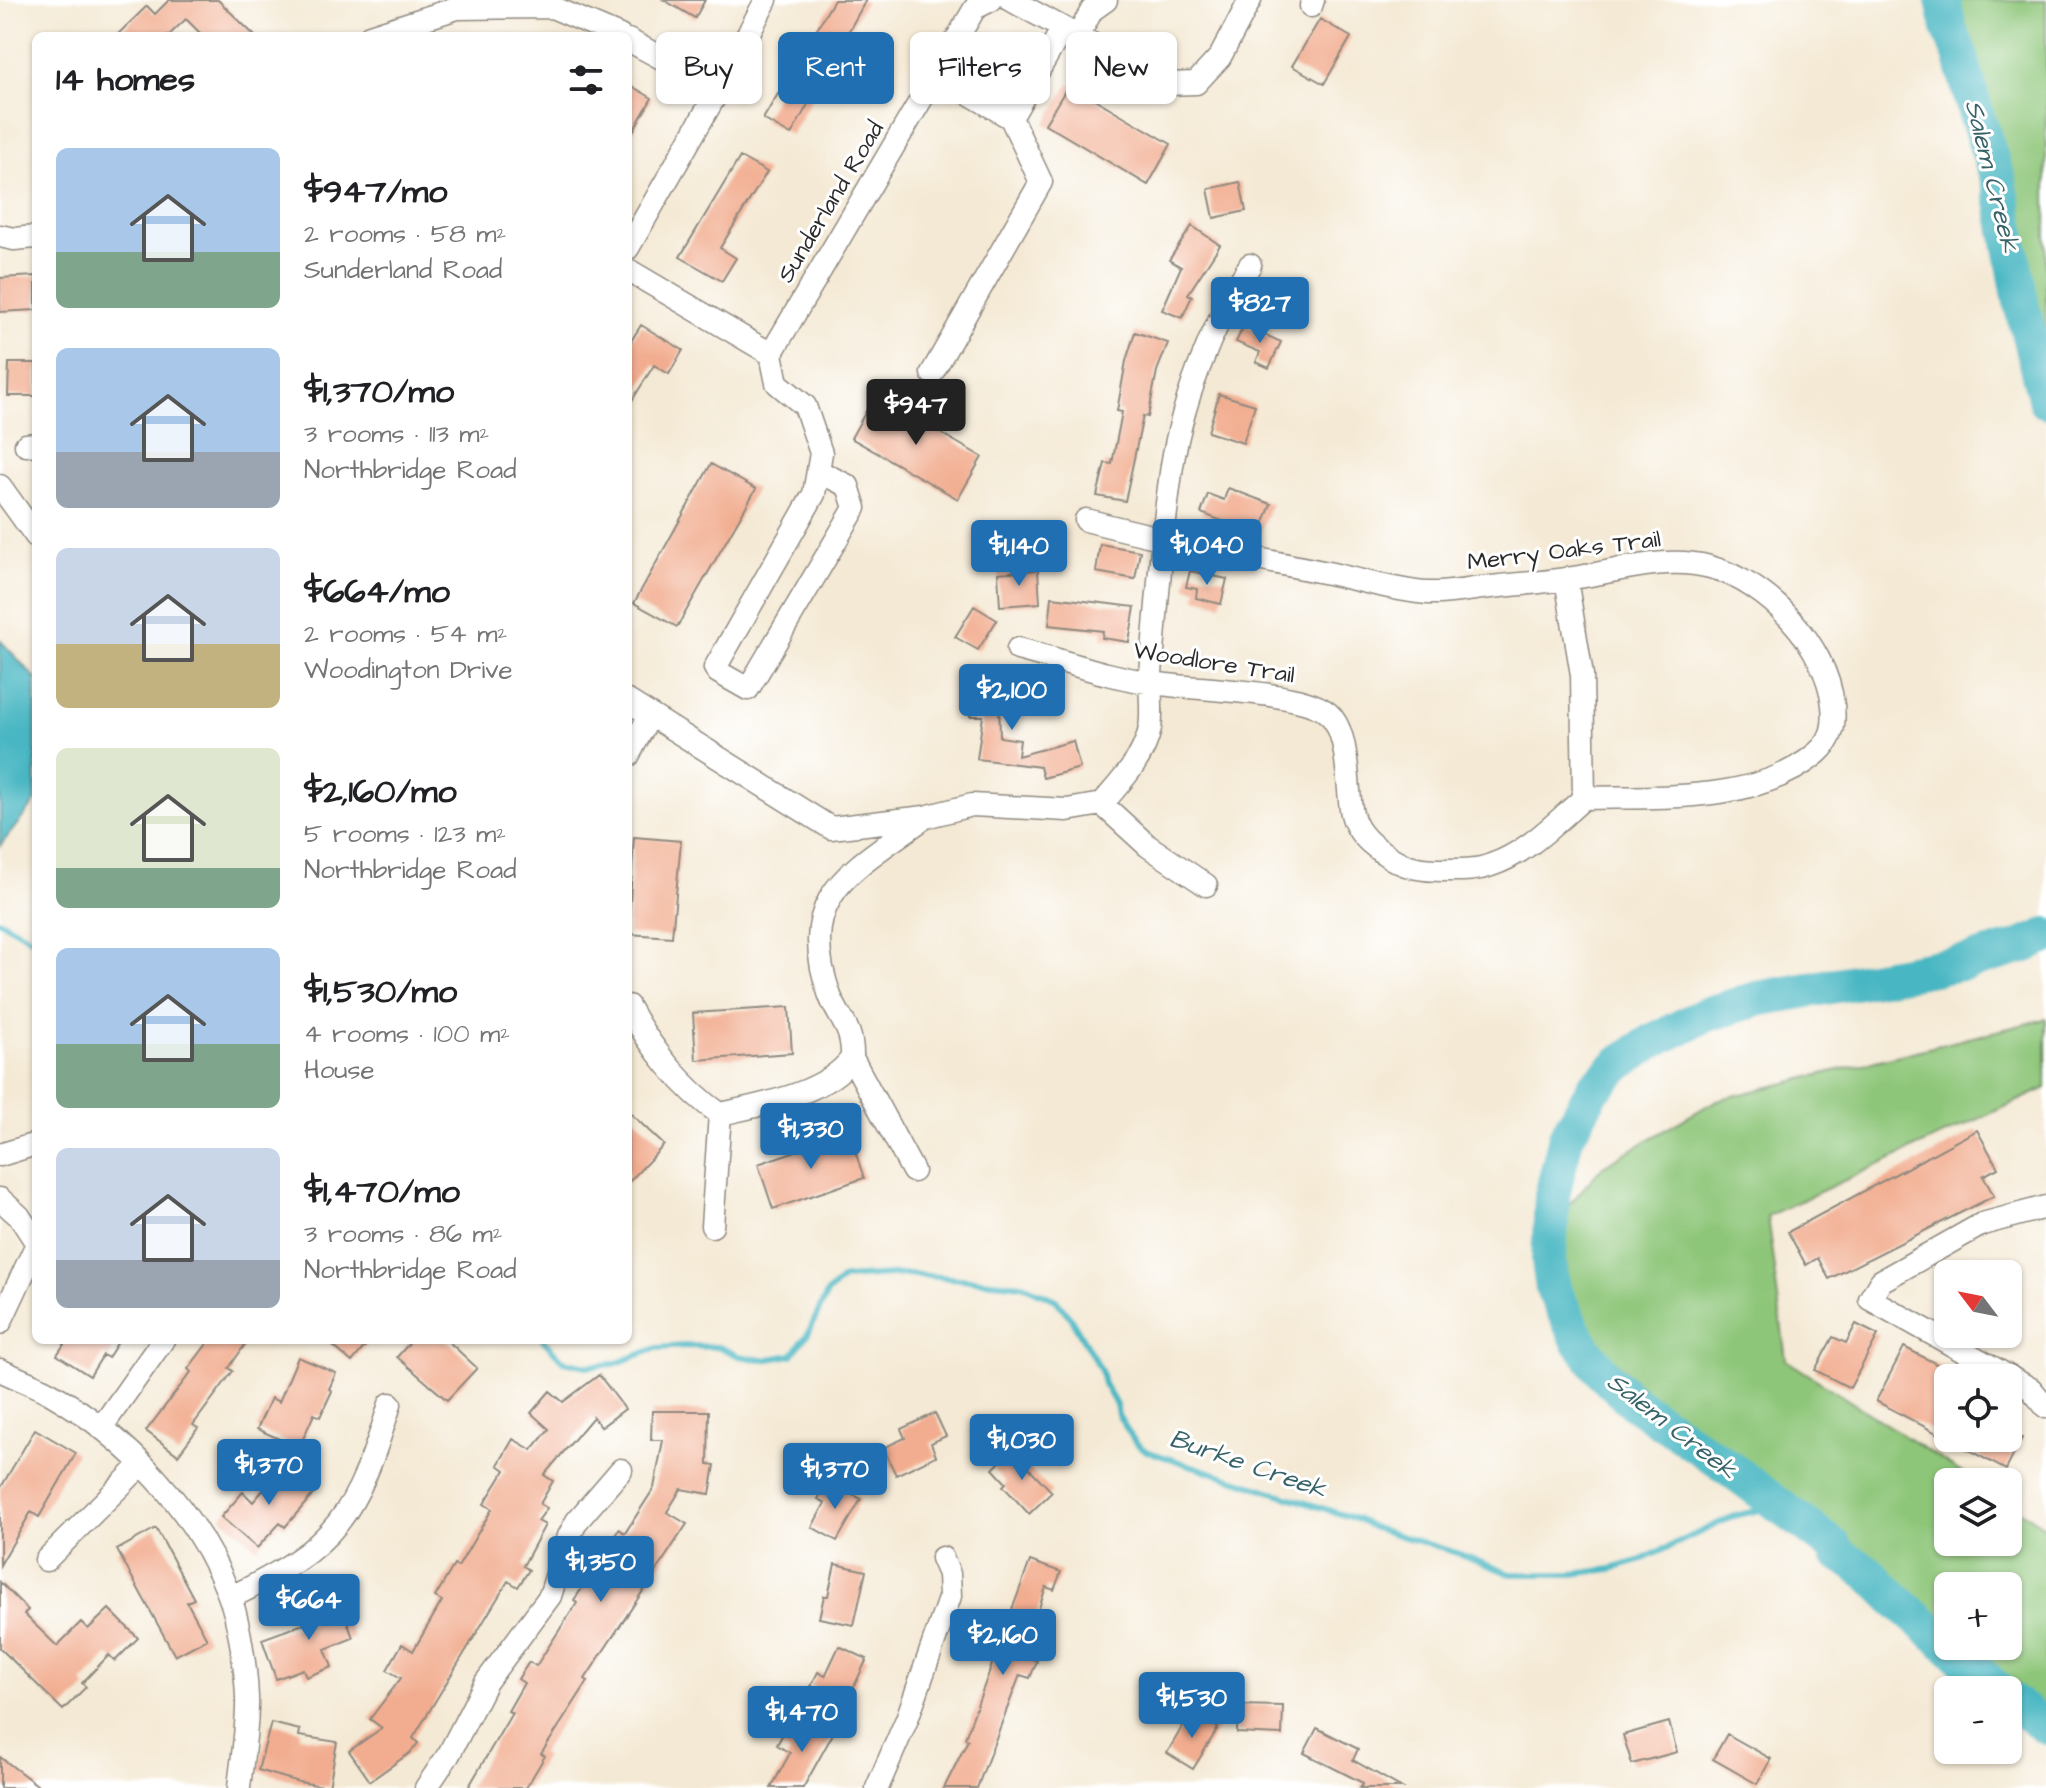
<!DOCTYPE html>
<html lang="en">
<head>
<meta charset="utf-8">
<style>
	:root { --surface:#fff; --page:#f2f2f2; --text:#202124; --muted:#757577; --accent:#1f6fb2 }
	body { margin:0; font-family:"Architects Daughter",sans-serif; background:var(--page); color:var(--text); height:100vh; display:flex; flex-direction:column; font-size:30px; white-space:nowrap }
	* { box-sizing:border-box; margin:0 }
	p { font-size:26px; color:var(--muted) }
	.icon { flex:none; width:44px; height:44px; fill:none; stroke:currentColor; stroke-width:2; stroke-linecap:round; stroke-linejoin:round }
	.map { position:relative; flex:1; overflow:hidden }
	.panel { position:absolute; left:32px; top:32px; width:600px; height:1312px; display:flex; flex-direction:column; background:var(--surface); border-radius:12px; box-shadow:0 2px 6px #0004 }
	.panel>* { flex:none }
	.banner { position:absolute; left:656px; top:32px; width:760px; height:72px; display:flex; gap:16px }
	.needle { width:52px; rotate:302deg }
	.fabs { position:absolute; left:1934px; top:1260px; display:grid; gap:16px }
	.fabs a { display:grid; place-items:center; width:88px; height:88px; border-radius:12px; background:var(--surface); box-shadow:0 2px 6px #0004; font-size:40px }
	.price { position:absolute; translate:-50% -68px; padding:0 18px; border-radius:8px; background:var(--accent); color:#fff; font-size:26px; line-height:52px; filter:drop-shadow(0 2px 4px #0008) }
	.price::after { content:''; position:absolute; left:50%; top:48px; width:24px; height:18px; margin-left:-12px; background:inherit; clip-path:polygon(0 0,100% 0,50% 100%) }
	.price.on { background:#222; color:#fff }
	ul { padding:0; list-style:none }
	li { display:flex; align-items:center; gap:24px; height:200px; padding:0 24px }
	li span { display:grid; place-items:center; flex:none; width:224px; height:160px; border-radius:12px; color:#555 }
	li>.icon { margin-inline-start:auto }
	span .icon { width:96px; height:96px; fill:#fffc; stroke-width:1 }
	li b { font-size:34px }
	h2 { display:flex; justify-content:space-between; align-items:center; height:96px; padding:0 24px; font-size:34px }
	.chip { padding:0 28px; border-radius:12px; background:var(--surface); box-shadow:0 2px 6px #0004; font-size:28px; line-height:72px }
	.chip.on { background:var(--accent); color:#fff }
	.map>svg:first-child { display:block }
</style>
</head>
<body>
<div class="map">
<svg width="2046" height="1788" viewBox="0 0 2046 1788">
	<rect width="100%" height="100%" fill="#fff"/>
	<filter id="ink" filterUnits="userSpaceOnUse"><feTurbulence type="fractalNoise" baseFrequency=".0125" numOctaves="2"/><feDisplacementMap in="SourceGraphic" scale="16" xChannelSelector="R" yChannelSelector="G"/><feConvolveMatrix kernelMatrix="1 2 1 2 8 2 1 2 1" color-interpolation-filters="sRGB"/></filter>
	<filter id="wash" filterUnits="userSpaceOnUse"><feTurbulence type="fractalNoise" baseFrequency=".006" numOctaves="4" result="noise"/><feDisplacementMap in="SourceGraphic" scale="32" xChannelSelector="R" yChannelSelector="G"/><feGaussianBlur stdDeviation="1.8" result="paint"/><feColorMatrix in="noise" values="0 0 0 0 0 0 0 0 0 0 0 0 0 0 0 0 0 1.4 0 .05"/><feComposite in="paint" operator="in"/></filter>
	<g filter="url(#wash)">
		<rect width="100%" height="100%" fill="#f4e9d4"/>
		<!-- green -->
		<path fill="#8ec679" stroke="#5c7852" stroke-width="2" d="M1951,0H2046V333Z
			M2046,1019V1088L1767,1216L1786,1360L1976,1482H1948V1542H2008V1503L2046,1527V1709L2026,1696L1968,1646H2008V1586H1948V1629L1889,1579L1645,1390L1587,1333L1561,1275L1566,1208L1603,1166L1717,1100Z"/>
		<!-- water -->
		<path fill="#49b7c3" stroke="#3a7177" stroke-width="2" d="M0,640L36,679V801L0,846Z"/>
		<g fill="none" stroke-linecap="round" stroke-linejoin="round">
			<!-- stream -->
			<path stroke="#49b7c3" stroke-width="6" d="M0,921L36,941
				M543,1340L563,1361L587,1366L614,1364L657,1348L686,1346L719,1347L739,1356L763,1360L792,1355L809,1332L827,1293L844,1278L908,1274L1023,1285L1056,1300L1070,1317L1101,1370L1104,1384L1116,1405L1118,1415L1135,1442L1146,1451L1356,1519L1374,1528L1457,1553L1511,1574H1572L1611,1569L1639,1561L1734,1516L1777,1506"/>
			<!-- river -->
			<path stroke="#49b7c3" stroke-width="36" d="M1943,0L1949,28L1960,54L1975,111L2000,185L2022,308L2046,401
				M1948,1645L1895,1599L1869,1573L1837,1553L1835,1547L1729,1468L1633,1402L1603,1373L1579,1341L1553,1289L1549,1261L1552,1196L1566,1137L1594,1088L1621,1062L1653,1041L1705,1015L1757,999L1967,962L2021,947L2046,936
				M1949,1646L1998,1690
				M2008,1699L2046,1727"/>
		</g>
		<g id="blocks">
			<!-- building -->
			<path fill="#f2ad90" d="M169,0H218L255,36H203L186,19L168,36H116L147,6L155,14Z
				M664,0H705L695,18Z
				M834,0H866L791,135L763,119Z
				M1320,19L1351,37L1324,84L1292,66Z
				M628,84L652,98L628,140Z
				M1069,84L1171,144L1148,185L1045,124Z
				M740,157L767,172L720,248L736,258L722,281L680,257Z
				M1240,182L1246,211L1214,218L1208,189Z
				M1192,226L1220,245L1188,294L1192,296L1182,318L1162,310L1181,267L1169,260Z
				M36,276V310L0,312V278Z
				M641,325L683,350L669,374L654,365L628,407V346Z
				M1244,325L1281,342L1269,368L1256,362L1260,352L1236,342Z
				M1135,332L1168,343L1157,371L1148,417L1143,416L1125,501L1097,496L1105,463L1112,464L1122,412L1117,411L1126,361Z
				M9,363H36V396H8Z
				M1219,394L1255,405L1243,443L1208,432Z
				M875,395L982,457L958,499L851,438Z
				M711,464L756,489L677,627L634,603Z
				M1228,488L1271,504L1259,535L1201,513L1208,494L1224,500Z
				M1100,544L1140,551L1135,579L1096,572Z
				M1038,570L1040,603L1000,606L998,573Z
				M1190,571L1227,579L1221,604L1196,598L1197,589L1186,587Z
				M1052,597L1135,607L1129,642L1102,638L1103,631L1049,625Z
				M974,606L997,620L978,650L955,637Z
				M970,676H1010V699H999L1000,737L1020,740L1018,756L1073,741L1080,768L1043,778L1040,767L977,759L983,716H970Z
				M634,837L681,841L672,937L628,934Z
				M789,1007L792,1053L696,1060L693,1013Z
				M628,1111L664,1145L628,1183Z
				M1977,1130L1998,1168L1983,1176L1994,1196L1829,1279L1818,1258L1806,1265L1788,1232Z
				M849,1133L864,1178L773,1209L758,1164Z
				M1856,1324L1878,1335L1850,1388L1815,1370L1833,1337L1846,1343Z
				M67,1340H119L108,1358L103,1355L90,1376L57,1355Z
				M210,1340H248L229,1368L233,1371L193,1425L198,1428L178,1455L146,1431L191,1372L188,1369Z
				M326,1340H370L352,1362Z
				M412,1340H447L477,1368L447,1400L397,1357Z
				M1904,1347L1948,1370V1438H2022L2006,1470L1876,1401Z
				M298,1357L336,1373L329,1389L332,1391L320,1417L314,1414L299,1448L257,1429L271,1398L279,1402Z
				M599,1375L625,1409L601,1427L593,1417L544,1475L553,1481L540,1504L547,1508L538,1521L545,1525L523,1566L529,1570L518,1587L508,1581L413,1738L418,1743L411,1752L370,1781L349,1751L382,1728L370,1719L401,1678L387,1670L402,1644L413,1651L442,1601L435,1597L454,1565L458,1567L492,1509L484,1504L505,1470L498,1465L513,1439L532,1450L549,1429L531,1413L550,1391L563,1402Z
				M652,1411H709L708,1464L715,1465L710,1494L681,1489L667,1512L687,1524L585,1679L588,1681L541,1754L545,1756L526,1788H468L512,1713L508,1711L524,1683L518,1679L529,1662L536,1666L577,1603L574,1600L601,1561L593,1556L603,1539L610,1543L619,1529L625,1533L654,1488L663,1440H651Z
				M935,1413L946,1436L931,1443L936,1456L896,1475L883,1448L905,1438L901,1429Z
				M35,1429L76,1453L39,1517L31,1512L0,1565V1489Z
				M1012,1450L1052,1492L1029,1514L1003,1486L1006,1483L993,1469Z
				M285,1465L315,1492L285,1527L280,1523L257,1548L221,1517L243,1492L253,1502Z
				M828,1481L861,1499L837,1541L812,1527L825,1503L818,1499Z
				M156,1528L194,1599L187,1602L207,1639L175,1656L117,1550Z
				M1030,1561L1061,1572L1054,1590L1046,1587L1032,1629H1035L1025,1656L1037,1661L1030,1678L1020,1675L977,1788H944L968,1740L965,1738Z
				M835,1564L866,1571L854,1625L819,1618L824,1596H828Z
				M0,1582L28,1610L24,1614L57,1646L81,1622L88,1629L109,1609L138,1638L115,1661L109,1655L82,1683L86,1687L63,1710L0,1648Z
				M339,1598L353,1638L325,1649L332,1667L306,1677L303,1669L276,1679L262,1639L312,1621L308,1610Z
				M839,1646L867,1659L846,1703L811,1686L818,1672L825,1676Z
				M1238,1705L1283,1706L1282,1735L1237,1733Z
				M1191,1712L1218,1728L1193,1769L1167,1753Z
				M808,1717L834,1732L803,1788H771L790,1753L777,1745L785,1730L797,1737Z
				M1669,1722L1677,1752L1632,1764L1623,1735Z
				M271,1723L300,1730L299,1736L337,1742L329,1787L299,1782L258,1770Z
				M1317,1728L1358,1749L1353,1760L1402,1788H1360L1363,1783L1304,1753Z
				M1727,1734L1771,1759L1757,1784L1713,1759Z
				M0,1757L41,1788H0Z"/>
		</g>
	</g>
	<g filter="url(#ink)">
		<use href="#blocks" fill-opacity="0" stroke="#908a80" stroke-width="2"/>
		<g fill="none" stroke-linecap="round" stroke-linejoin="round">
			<!-- minor casing -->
			<g stroke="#908a80" stroke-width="25">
				<path id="minor" d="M1011,0L1166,84L1196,83L1220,57L1250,0
					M1311,6L1313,0
					M370,36L457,8L552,7L620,36
					M1078,36L1092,10L1106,0
					M628,40L719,89
					M1011,118L1063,28
					M0,236L14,239L36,237
					M628,248L719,89L766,0
					M628,270L771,354L777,383L805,406L821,453L814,494L715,668L718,672L748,689L855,508L848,486L818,471
					M771,354L975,8L991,0
					M932,373L1041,182L1011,118L936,74
					M26,445L36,444
					M0,486L36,536
					M1086,520C1166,541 1246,557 1328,573C1356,579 1401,592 1428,593C1446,594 1465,590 1482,588C1517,584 1551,582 1585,576C1625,569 1669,556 1710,567C1768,583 1826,644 1833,705C1835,725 1833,739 1817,753C1758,804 1656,796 1584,798
					M1018,649C1062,660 1107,677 1153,683C1193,690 1294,690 1325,711C1351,728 1346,788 1352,814C1357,835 1374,847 1391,858C1407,868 1424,870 1443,870C1459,870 1476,871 1491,865C1526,854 1556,822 1584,798L1582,675L1566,579
					M628,701L831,828L925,817L972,805L1067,810L1102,804C1121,781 1144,759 1150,728C1153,711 1149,691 1151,673C1157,609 1161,544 1170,480C1179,407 1211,326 1250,265
					M628,756L650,715
					M1102,804L1148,846L1206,885
					M628,1006C650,1047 682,1088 720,1114C761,1105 826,1094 852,1058
					M0,1155L36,1144
					M913,1171L852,1058C853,1027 840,1021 830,996C794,894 852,871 924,818
					M0,1199L19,1216L36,1242
					M2046,1207L1982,1224L1881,1281L1870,1299L2031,1389L2046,1407
					M712,1226L720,1114
					M0,1323L36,1246
					M0,1370C16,1378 34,1384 50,1393C127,1437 197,1511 229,1595C239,1620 246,1669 247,1697C248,1727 242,1758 239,1788
					M101,1428L163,1340
					M46,1560L141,1465
					M231,1597C338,1546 356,1515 390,1404
					M426,1788L449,1754L486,1682L550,1596L569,1536L577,1521L621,1470
					M877,1788L907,1719L950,1596L949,1574L942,1558"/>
			</g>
			<!-- minor -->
			<use href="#minor" stroke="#fff" stroke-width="22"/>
		</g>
	</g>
	<g text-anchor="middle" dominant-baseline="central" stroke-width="6" stroke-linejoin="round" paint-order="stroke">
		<!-- street labels -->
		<g font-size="24" fill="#2b2b2b" stroke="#fff">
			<text transform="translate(831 202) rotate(-59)">Sunderland Road</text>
			<text transform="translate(1564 551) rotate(-7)">Merry Oaks Trail</text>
			<text transform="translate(1214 663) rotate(9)">Woodlore Trail</text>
		</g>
		<!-- water labels -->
		<g font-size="26" font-style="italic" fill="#376368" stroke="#fff">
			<text transform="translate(1992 176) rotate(76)">Salem Creek</text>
			<text transform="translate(1672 1426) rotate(38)">Salem Creek</text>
			<text transform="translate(1248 1464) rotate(19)">Burke Creek</text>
		</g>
	</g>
</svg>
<div class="fabs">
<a><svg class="needle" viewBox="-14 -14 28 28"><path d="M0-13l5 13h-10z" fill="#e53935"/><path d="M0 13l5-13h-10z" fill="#757577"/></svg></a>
<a><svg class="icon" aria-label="locate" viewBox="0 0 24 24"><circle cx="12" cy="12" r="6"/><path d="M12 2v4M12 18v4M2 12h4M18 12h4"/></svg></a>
<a><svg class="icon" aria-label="layers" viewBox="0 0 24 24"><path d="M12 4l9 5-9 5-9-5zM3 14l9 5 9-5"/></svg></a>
<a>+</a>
<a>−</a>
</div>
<b class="price" style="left:1260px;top:345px">$827</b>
<b class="price on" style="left:916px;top:447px">$947</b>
<b class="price" style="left:1207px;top:587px">$1,040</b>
<b class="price" style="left:1019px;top:588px">$1,140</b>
<b class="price" style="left:1012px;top:732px">$2,100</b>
<b class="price" style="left:811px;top:1171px">$1,330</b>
<b class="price" style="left:1022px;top:1482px">$1,030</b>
<b class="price" style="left:269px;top:1507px">$1,370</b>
<b class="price" style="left:835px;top:1511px">$1,370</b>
<b class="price" style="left:601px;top:1604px">$1,350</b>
<b class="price" style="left:309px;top:1642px">$664</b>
<b class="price" style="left:1003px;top:1677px">$2,160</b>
<b class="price" style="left:1192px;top:1740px">$1,530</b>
<b class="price" style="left:802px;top:1754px">$1,470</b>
<div class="banner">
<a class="chip">Buy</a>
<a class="chip on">Rent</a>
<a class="chip">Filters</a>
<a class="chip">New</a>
</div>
<section class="panel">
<h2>14 homes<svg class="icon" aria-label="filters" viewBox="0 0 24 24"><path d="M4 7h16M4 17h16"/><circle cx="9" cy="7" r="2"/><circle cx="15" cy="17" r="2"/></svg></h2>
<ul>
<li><span style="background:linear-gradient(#a9c7e8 65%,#7fa58c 0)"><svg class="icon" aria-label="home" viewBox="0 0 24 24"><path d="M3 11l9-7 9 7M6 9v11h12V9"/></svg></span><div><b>$947/mo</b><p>2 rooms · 58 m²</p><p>Sunderland Road</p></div></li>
<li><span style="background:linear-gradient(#a9c7e8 65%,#9aa5b1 0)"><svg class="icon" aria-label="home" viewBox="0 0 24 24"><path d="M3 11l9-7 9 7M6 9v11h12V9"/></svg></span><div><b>$1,370/mo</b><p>3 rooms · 113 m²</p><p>Northbridge Road</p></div></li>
<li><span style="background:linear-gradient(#c9d6e8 60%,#c2b280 0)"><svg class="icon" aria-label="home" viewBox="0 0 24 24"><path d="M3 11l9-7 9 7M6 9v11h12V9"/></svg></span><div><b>$664/mo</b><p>2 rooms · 54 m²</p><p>Woodington Drive</p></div></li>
<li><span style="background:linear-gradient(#dfe7d0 75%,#7fa58c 0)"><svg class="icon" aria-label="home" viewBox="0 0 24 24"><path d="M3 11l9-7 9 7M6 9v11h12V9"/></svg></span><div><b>$2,160/mo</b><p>5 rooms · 123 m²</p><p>Northbridge Road</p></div></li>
<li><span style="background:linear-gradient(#a9c7e8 60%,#7fa58c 0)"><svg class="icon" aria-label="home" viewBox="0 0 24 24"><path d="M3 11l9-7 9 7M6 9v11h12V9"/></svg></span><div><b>$1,530/mo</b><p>4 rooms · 100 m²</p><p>House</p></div></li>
<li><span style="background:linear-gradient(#c9d6e8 70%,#9aa5b1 0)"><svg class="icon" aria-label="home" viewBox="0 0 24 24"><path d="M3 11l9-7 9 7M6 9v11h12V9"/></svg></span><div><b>$1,470/mo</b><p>3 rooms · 86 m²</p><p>Northbridge Road</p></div></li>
</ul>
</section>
</div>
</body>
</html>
